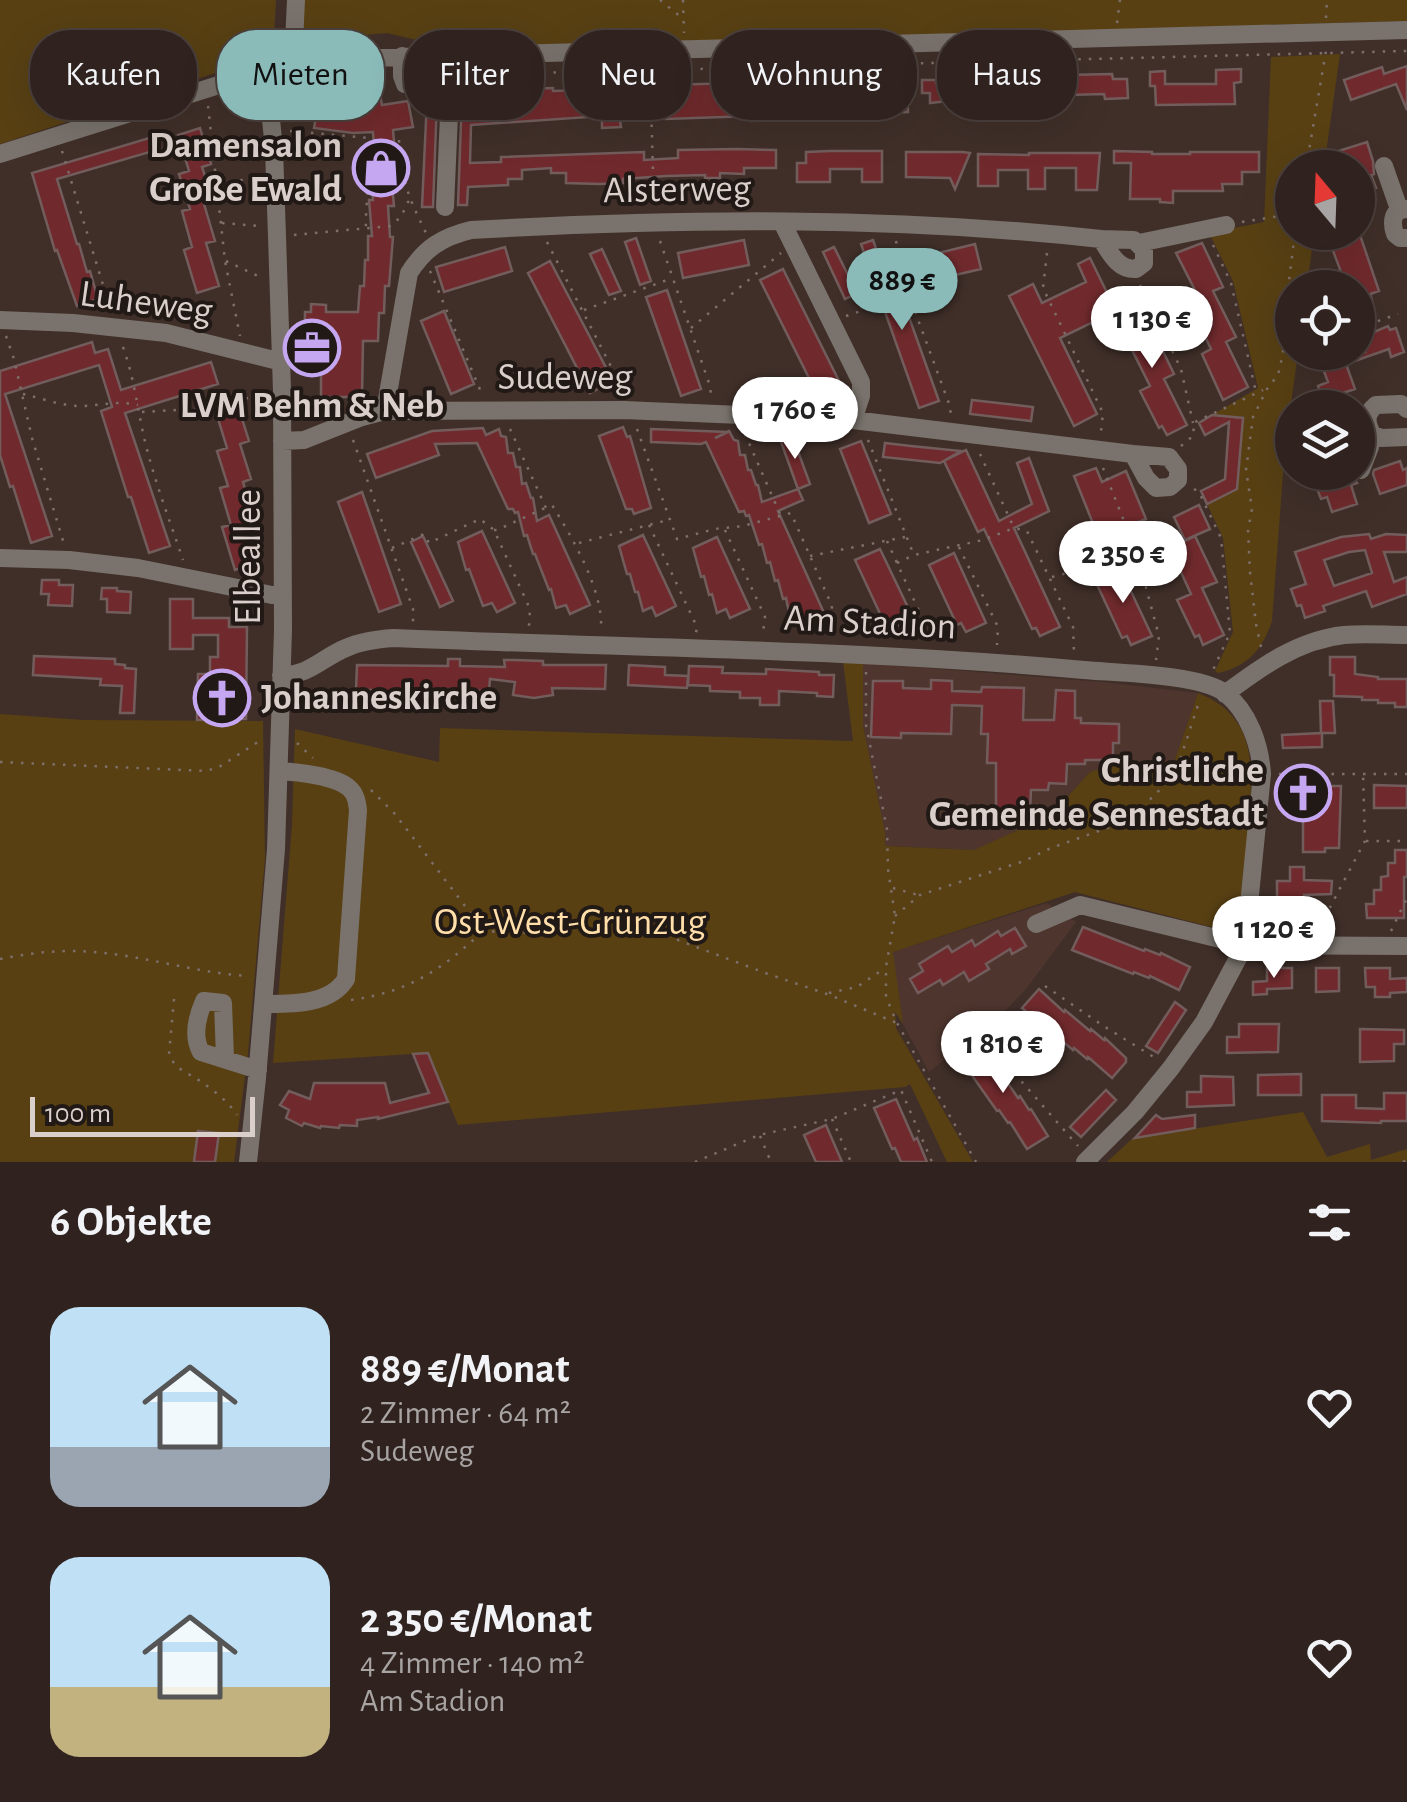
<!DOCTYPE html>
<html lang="de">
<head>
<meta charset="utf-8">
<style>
	:root { --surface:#30231f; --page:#3c2f2c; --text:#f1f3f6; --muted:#a8a4a4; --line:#4b403d; --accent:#8bbbb9 }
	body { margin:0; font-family:"Alegreya Sans",sans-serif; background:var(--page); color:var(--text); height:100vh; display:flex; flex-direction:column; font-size:38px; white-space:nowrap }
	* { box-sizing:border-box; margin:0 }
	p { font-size:32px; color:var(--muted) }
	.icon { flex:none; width:55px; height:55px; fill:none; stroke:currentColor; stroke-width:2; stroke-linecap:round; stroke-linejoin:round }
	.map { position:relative; height:1162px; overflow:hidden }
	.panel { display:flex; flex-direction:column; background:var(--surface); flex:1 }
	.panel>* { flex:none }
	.hud { position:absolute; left:30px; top:30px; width:1348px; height:90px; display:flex; gap:20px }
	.needle { width:65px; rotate:341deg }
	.controls { position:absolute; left:1275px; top:150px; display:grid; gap:20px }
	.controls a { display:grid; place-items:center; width:100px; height:100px; border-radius:50%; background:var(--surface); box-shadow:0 10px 40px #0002,0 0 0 2px var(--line); font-size:50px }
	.scale { position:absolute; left:30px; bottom:25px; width:225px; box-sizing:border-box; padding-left:10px; border:5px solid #dacfcb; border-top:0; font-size:28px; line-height:35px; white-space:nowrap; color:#dacfcb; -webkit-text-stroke:8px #211916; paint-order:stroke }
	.price { position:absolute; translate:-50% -85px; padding:0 22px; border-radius:35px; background:#fff; color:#222; font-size:32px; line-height:65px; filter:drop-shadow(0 2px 5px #0008) }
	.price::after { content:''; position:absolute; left:50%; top:60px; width:30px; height:22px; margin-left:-15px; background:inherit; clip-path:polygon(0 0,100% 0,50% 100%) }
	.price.active { background:var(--accent); color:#111 }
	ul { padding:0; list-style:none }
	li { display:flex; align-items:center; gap:30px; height:250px; padding:0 50px }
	li span { display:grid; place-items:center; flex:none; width:280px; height:200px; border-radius:30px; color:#555 }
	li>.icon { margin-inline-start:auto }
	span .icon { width:120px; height:120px; fill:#fffc; stroke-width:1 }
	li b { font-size:42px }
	h2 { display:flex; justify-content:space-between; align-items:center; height:120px; padding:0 50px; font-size:42px }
	.chip { padding:0 35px; border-radius:40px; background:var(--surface); box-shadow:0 10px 40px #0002,0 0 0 2px var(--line); font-size:35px; line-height:90px }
	.chip.active { background:var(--accent); color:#111 }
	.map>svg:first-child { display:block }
</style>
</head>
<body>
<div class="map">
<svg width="1407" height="1162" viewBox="0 0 1407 1162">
	<rect width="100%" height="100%" fill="#402f29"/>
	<!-- built -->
	<path fill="#4e362e" d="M863,663L1102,682L1198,693L1174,762L1153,761L1090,772L1068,796L1044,818L975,850L885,846L863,726Z
		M1047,903L1076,922L1026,989L1004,1012L929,1072L903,1024L892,952Z"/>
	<!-- green -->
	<path fill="#584013" d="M0,0H276L273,54L0,144Z
		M301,0H1407V21L585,44H434L387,33L299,41Z
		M1340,54L1324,167L1292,168V232L1314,233L1307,287L1292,288V352L1298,353L1285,447L1272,621C1263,649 1247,667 1218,673L1215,671L1233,632L1223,538L1207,504L1237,488L1242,418L1212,415L1258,388L1233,281L1209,233L1264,222L1271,57Z
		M843,661L863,663V726L885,833V846L974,850L1044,818L1068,796L1090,772L1113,765L1153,761L1174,762L1198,693C1260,717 1252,772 1249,825C1246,862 1242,897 1235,933L1075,892L893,952L903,1024L895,1012L896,1028L973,1162H947L910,1084L905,1087L458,1125L428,1053L273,1063L292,824L295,729L439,762L440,728L853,741Z
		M0,714L83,720L263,721L265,858L248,1053L234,1162H0Z
		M1303,1112L1327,1157L1370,1144L1371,1160L1407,1149V1162H1107L1133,1138Z"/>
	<!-- building -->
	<path fill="#702a2d" stroke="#725d5c" stroke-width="2.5" fill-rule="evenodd" d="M1407,66V110L1396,84L1351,100L1344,80L1382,67L1384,74Z
		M1241,69V82L1234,83L1235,104L1156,105L1155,86H1150V72L1165,71V84H1216V70Z
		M1112,74L1113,79H1127L1128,98L1105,99L1104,94L1067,95V101L1039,102V99L1008,100L1009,103H990V94H957V100L930,103V93H922V80H936V83L976,82V76H990V80H996V83L1039,82L1038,79L1066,78V75Z
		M890,78L891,90L884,91L907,90L908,112L883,113L882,91L877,92L876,79Z
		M831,80V86L851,85L852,113L820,115L817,81Z
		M738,83V85L784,83V114L770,115V120L752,121V116L666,119L665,85Z
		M628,85H642V100L635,101L636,120L620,121L621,127L602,128V116L471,125L470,163L501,162V157L644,152V160L678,158V150L737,149L776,150V168H744V174L720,173V178H705V175L666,176L623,179V183L600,184L566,183V173H551V168L522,170V179H508V185L468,187L467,205H458L462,95L480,97L518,94L517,89L553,88V91L582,90V93L628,90Z
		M367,94H380L382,105L408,101L413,127L393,130L397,175H391L394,206H388L390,237H393L389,286H385L384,313H379L378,341H363L362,397H321V358L304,357L305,312H311V304L326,305V312H358L360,286H364L365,260H368V236H372L369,200H373L371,177H376L373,132L353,133L314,128L319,101L369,107Z
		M427,99L437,100L433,207H422Z
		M200,128L211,164L202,167L213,201L204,204L215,241L206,243L219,286L197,293L184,250L192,247L182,211L190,209L179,174L189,171L178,135Z
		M156,136L160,149L57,179L77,244H79L87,272L90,271L98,299L77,306L57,250L55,251L32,173Z
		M1367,142L1373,161L1374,174L1371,175L1376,188L1369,190L1372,198L1358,203V168H1354L1352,162L1337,167L1332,153Z
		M830,151H882V182H862V169H830V182H797V163H806V152Z
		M1114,151L1152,152V154H1190V152H1259V172H1242V184H1222L1223,191H1173V203L1160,202V199H1130L1131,163H1114Z
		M906,152H963L970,153L955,189L950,178L906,177Z
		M1029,153H1100L1097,190H1076V168H1045V189H1028V170H998V186H978V154L1029,155Z
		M1326,232H1359L1379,291L1370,294L1372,300L1364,303L1374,332L1388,326L1390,330L1396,328L1404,352L1391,357L1389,349L1346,364L1355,389L1340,394L1345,408H1326L1318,386L1328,382L1318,355L1324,352H1365L1358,333V288H1347Z
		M636,238L651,281L640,285L625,242Z
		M744,240L749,265L683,278L678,253Z
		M873,240L896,306L904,303L939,401L919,408L861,244Z
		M1202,243L1223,287L1213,291L1236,337L1226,342L1248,387L1223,400L1202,354L1211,349L1189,303L1199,298L1176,253Z
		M975,244L981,269L916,284L910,260Z
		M505,247L512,271L444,292L436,267Z
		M834,247L857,293L845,299L823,252Z
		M602,249L621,291L609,295L590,254Z
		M1090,258L1116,311L1060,338L1097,414L1074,426L1009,296L1033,284L1042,303L1086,282L1078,264Z
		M550,261L613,381L590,393L528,273Z
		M783,269L844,391L821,402L760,280Z
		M667,290L701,389L681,396L646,297Z
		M1137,308L1148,331L1152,329L1174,374L1164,379L1187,425L1167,435L1162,426L1159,428L1140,391L1150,386L1123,332L1119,334L1112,321Z
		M444,311L474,384L451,394L421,321Z
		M92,342L95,353L108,349L121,390L211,362L218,384L125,413L170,546L149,553L131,497H128L101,411L112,407L99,365L5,394L52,536L31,543L13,486L10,487L0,455V371Z
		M972,400L1033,407L1031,421L970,414Z
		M238,406L249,441L240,444L251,479L243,482L254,518L244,520L257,563L235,570L222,527L231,525L220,488L228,486L217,451L227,448L216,412Z
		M1212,415L1243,418L1237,489L1207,504L1201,491L1225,479L1229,422L1205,435L1199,423Z
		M623,427L627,437L630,436L651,508L634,514L632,509H626L599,436Z
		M483,428L486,435L499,429L501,436L506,437L508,453H513L516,467H520L522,484L526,483L531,498H533L537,521L549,515L590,605L570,614L566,605L556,608L551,589L549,590L535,554H533L527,535L524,536L518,512L515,513L513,509H508L477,443L435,444L439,455L376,478L367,454L432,431Z
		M651,429L728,432L715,438L729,431L734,440L738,441L740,455H745L748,470H751L756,485H758L762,502L798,489L803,500L778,511L824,613L804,623L800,614L790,617L786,598L783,599L778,580L775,581L770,562L767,563L762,544L759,545L749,515L746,516L744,511L739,512L706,442L701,444L651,442Z
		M792,435L810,484L798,489L780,439Z
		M861,441L891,514L869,523L840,449Z
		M885,443L911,446L961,451L940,463L883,457Z
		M966,450L999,521L1032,504L1017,463L1029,458L1049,511L1014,528L1060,627L1040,636L1036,628L1032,629L984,529L978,532L944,461Z
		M1400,461L1403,470L1407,468V485L1380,494L1373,474L1374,470Z
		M1096,468L1102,482L1126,471L1146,519L1121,529L1126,541L1104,551L1074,476Z
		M1323,472H1349L1357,483L1351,485L1357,504L1332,512L1327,497L1321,499L1316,486L1326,482Z
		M362,492L401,604L379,612L338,502Z
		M1199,505L1210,529L1185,540L1174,517Z
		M482,531L515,603L497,612L492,603L483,606L469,569L466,570L458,542Z
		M1369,534L1371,539L1386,534L1407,535V552H1384L1394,582L1407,577V594L1372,607L1366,591L1323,606L1325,611L1305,618L1301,605L1297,606L1291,589L1306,584L1295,552L1341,537ZM1365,550L1372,573L1334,586L1324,560L1349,552Z
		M643,535L676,606L656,616L652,607L643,611L638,592H635L630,574H627L619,546Z
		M423,536L453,601L440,607L411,542Z
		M1195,536L1217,582L1202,588L1224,635L1203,645L1199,635L1195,637L1177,600L1191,594L1170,548Z
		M717,537L750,609L730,618L726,609L717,613L712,594L709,595L704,576L701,577L693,548Z
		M880,549L913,618L892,628L888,618L883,620L855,560Z
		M954,553L986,623L966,632L961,623L957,625L929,565Z
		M1119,566L1152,636L1131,645L1127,636L1122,638L1094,578Z
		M42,580H59V585H73L72,606L48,605L49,594H41Z
		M102,588H117V591L131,592L130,613L107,612V599H101Z
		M170,599H193V618H229V627H247L246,719L197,720L198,674H210V657H218V635H193V649H170Z
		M34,656L115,659V664L125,665V668L136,669L134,713H120L122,686L100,685L101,679L33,675Z
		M1330,657H1355V674L1378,677V679H1407V707H1395V703H1378V700H1362V697L1334,696V675H1330Z
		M448,659H460V666L505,667L504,660H515L543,661V665H606L605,689L552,688L553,695L534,698L513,695L515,682L490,679L489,691L434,689V694L377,693L378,690H356L357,665L448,666Z
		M629,665L665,667V675L688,676L687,688L628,685Z
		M689,666L723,667L722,673L766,674V669L819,672V675H834L833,697L817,696V693L779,691V705H760V698H740V692L710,691V686L688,685Z
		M931,680L952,681V691L981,692L982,687L1024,688L1023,720H1054L1056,690L1075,691V718H1081V723L1119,724V743H1113V760H1085V764H1067L1066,784L1049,783L1048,790H1031L1030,812H1014V823L996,822V763H987L988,734H981L982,706L952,705L951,734L901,733V738L871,737L873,681H903V688L931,689Z
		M1320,701H1333L1335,733H1322V747L1283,748L1282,735L1321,733Z
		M1374,785L1407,786V808H1374Z
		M1327,786H1341L1339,848H1325V852H1303V808H1298V787Z
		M1395,850H1407V877H1404V918H1367L1366,904H1374V890H1381V877L1388,876V863H1395Z
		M1290,867H1304V880L1332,881L1331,894L1304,895V927H1277V881H1290Z
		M1083,927L1144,951L1145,949L1160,955L1161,953L1190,967L1179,990L1150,976L1149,978L1134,972L1133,974L1072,950Z
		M1015,928L1026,946L1012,954L1010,949L986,964L989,969L969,981L964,972L943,985L940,980L918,993L910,979L923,971L919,964L948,946L952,952L972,940L975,946L998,931L1001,936Z
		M1267,968H1292V988L1267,989V994L1253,995V982L1267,981Z
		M1316,968H1339V991L1316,992Z
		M1365,968H1390V979L1407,978V992L1390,993V997H1375V987H1366Z
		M1039,989L1064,1012L1065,1010L1090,1031L1091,1029L1104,1040L1105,1038L1126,1058V1062L1112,1078L1088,1057L1087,1059L1074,1048L1073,1050L1022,1008Z
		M1175,1002L1186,1010L1158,1053L1146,1046Z
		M1239,1024H1279L1278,1052L1227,1053V1037H1239Z
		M1360,1029L1404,1030V1044H1394V1061L1360,1062Z
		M981,1044L1018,1098L1020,1096L1029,1110L1031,1109L1048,1136L1027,1149L1010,1122L1008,1123L999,1110L997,1111L959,1057Z
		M428,1053L448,1102L378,1119V1117L357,1120V1126L340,1125L339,1128L321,1126L320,1128L304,1123L302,1126L286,1118L289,1110L280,1105L289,1091L310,1099L314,1083H385L390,1103L429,1093L413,1054Z
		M1301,1074V1095H1258V1075Z
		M1201,1076L1233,1077L1234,1105L1187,1107V1092H1201Z
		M1106,1090L1116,1100L1081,1137L1070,1127Z
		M1384,1093H1407V1121H1381V1123L1322,1121V1095H1356V1108L1384,1109Z
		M896,1099L914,1140L917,1138L927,1162H901L895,1148L892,1149L874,1108Z
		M1156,1115L1162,1119L1195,1115V1128L1135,1138Z
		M826,1125L842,1162H816L804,1135Z
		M198,1131L219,1133L215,1162H194Z"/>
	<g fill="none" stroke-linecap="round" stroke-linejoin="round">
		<!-- path -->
		<path stroke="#7e6f6a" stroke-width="2.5" stroke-dasharray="2.5 8" stroke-linecap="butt" d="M660,0L682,18
			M683,0L684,33
			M1326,18L1327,0
			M1117,23L1120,0
			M650,72L654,204
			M459,75L1407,51
			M299,81L386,77
			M208,106L225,261L240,336
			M290,131L370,138L372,170L367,176C369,194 365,210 366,229
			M399,140C402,182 408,196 426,233
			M215,150L257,154
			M62,151L111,311
			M1306,168L1326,51
			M220,186L260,175
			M1242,222L1292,214
			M222,223L259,226
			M294,235L390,226L401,217L408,202L411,201
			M660,241L710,386L711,395
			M896,241L906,287L951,409L950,414
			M547,242L620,384V391
			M1213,245L1231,283L1256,392
			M1047,253L1043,288L1103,413L1101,431
			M226,261L260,277
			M430,271L481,392
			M1140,285L1181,369L1193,423
			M584,310L670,279
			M846,316L909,295
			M691,328L781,253
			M1358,328L1398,314
			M6,336L14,359L32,438L64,544
			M123,347C132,372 136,397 141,423C150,470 168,515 183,560
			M23,394C41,398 61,406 80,406C100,406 118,400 138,405
			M142,412L210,408L267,393
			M510,429L546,508L552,505C572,537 603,590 601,628
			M637,429L677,539L715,529L743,526L791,513L832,606L830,636
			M745,434L780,514
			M353,440L413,609V622
			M868,440L913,553
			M1181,446L1194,435L1193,423L1263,390
			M980,454L1014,528
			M1103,468L1137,554L1159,636L1156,660
			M1194,489L1199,492L1221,538L1230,633L1213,670
			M649,525L697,627L696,633
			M494,530H497L545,508
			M725,530L765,617L763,633
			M887,541L924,622L923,641
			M579,543L668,520
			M959,547L998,627L997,645
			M392,548L424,534L429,543L480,519L494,530L530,609L529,626
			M810,556L905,537
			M897,563L914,555L983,540L1014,528L1027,531L1073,627L1074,653
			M1052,577L1136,555
			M1261,647L1256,624L1250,572L1248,530L1252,509L1246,470L1253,417L1267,389L1278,375L1283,353V330L1295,232
			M866,672V725L887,829L888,869L895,916L886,967V997L897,1023L976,1162
			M297,743L313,758
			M0,762L206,771L219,767L261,740
			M1177,774L1217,766H1243
			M1279,774H1407
			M371,790L395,814L484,931L523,933L595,922H630L768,974L827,994L897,1023
			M1366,841H1407
			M893,888L918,895
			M895,916L920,895L1024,861L1051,848L1110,827L1139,810L1175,775L1200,699
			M1326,928V915L1365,841L1363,774
			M1391,931L1407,898
			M0,959C31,953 62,949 94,952C146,956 196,973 249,976
			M1045,986L1105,1027L1157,1059
			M829,993L857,987L885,968
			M174,999L169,1054C175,1070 187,1072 200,1081C213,1090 229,1102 237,1115
			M351,1000C408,992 440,971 482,932
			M987,1042L1078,1146
			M832,1119L851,1162
			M760,1136L771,1162
			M695,1162L759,1135L832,1119L901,1090L932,1162
			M1403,1162L1407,1160"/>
		<!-- minor -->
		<path stroke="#7a736d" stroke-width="18" d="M402,56V76L405,84L447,88L450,92L445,207
			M293,64L296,0
			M0,154L263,71L293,64L325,59L1407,30
			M1384,166L1399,209
			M1407,209C1392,209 1391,222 1395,234L1400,238H1407
			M782,222L861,382V396L853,420
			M1139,243L1226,225
			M0,320L73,323L166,333L282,362
			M1407,409L1401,404L1376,405C1365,414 1366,422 1372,434L1381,438L1407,437
			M385,411L409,273C425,248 442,237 471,230C681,218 892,216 1101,239C1110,253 1118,270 1136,269L1144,263V250L1134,240L1101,239
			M282,441L304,440L362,417L385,411L624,410L853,420L1133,454L1146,478L1156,488L1170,487L1178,480V469L1169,457L1133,454
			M1361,470L1370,447L1372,434
			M0,558L69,560L138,568L272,595H283
			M281,675C309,676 323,657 346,648C361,641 378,639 394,638C624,648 854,649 1084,670C1117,673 1199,674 1225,693C1249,712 1260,745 1262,774L1245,945L1204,1022L1171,1068L1135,1112L1085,1162
			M1225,694C1261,667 1298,640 1344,635C1365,633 1386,635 1407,635
			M1036,924L1080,905L1245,945L1407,946
			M264,1004C292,1004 330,1005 346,979L358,810C357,802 356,794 349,788C336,776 297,772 279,771
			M225,1058L223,1003L204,1001C197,1017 192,1036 201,1052L258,1070
			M248,1162L257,1078L276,849L283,630L282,391L277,236L274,149L268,90L263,71"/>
	</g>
	<!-- icons -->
	<defs>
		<g id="shop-ring" transform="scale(2.875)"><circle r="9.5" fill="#211916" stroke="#c5a7f1" stroke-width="1.5"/><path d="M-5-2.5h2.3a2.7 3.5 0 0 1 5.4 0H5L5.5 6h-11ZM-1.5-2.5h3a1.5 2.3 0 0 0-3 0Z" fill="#c5a7f1"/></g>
		<g id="office-ring" transform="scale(2.875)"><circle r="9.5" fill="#211916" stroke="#c5a7f1" stroke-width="1.5"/><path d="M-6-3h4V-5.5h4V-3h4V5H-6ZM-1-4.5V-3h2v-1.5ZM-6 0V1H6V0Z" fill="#c5a7f1"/></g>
		<g id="church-ring" transform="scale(2.875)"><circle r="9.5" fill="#211916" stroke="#c5a7f1" stroke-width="1.5"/><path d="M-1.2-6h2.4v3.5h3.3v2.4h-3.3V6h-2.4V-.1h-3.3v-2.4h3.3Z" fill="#c5a7f1"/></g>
	</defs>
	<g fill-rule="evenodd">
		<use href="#shop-ring" x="381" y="168"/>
		<use href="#office-ring" x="312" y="348"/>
		<use href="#church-ring" x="222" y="698"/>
		<use href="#church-ring" x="1303" y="793"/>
	</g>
	<g text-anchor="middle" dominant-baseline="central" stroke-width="8" stroke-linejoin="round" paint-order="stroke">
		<!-- poi labels -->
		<g font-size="38" font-weight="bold" fill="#dacfcb" stroke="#211916" text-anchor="end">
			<text x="342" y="146">Damensalon<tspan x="342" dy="44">Große Ewald</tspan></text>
			<text x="312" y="406" text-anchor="middle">LVM Behm &amp; Neb</text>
			<text x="261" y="698" text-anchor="start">Johanneskirche</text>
			<text x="1264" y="771">Christliche<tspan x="1264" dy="44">Gemeinde Sennestadt</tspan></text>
		</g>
		<!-- street labels -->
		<g font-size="38" fill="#dacfcb" stroke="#211916">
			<text transform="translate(677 190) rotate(-1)">Alsterweg</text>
			<text transform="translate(146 303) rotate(8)">Luheweg</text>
			<text x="565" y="378">Sudeweg</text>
			<text transform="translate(249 557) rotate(-90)">Elbeallee</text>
			<text transform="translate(870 623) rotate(3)">Am Stadion</text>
		</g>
		<!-- park labels -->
		<g font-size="38" fill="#ffdea9" stroke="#211916">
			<text x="570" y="923">Ost-West-Grünzug</text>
		</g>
	</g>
</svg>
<div class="controls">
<a><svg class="needle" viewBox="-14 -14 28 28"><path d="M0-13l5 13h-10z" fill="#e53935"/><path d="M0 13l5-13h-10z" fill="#a8a4a4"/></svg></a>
<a><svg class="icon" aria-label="locate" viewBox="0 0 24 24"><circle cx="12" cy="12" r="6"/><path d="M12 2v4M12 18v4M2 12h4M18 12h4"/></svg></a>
<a><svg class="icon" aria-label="layers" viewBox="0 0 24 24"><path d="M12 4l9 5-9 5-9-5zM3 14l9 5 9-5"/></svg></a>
</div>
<div class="scale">100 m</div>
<b class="price active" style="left:902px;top:333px">889 €</b>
<b class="price" style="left:1152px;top:371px">1 130 €</b>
<b class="price" style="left:795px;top:462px">1 760 €</b>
<b class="price" style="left:1123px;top:606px">2 350 €</b>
<b class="price" style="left:1274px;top:981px">1 120 €</b>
<b class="price" style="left:1003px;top:1096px">1 810 €</b>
<div class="hud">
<a class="chip">Kaufen</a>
<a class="chip active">Mieten</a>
<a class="chip">Filter</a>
<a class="chip">Neu</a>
<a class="chip">Wohnung</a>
<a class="chip">Haus</a>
</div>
</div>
<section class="panel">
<h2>6 Objekte<svg class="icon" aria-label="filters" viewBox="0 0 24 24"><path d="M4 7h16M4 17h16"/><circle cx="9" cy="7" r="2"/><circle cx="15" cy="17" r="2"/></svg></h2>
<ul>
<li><span style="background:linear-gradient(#bfe0f5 70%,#9aa5b1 0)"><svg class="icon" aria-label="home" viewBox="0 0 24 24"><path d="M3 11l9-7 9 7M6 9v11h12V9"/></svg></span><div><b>889 €/Monat</b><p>2 Zimmer · 64 m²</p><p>Sudeweg</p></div><svg class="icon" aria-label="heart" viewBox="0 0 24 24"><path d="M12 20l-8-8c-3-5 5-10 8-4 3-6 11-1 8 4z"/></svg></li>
<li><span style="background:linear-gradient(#bfe0f5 65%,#c2b280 0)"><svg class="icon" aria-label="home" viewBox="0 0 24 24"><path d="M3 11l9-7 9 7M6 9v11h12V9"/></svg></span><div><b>2 350 €/Monat</b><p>4 Zimmer · 140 m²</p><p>Am Stadion</p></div><svg class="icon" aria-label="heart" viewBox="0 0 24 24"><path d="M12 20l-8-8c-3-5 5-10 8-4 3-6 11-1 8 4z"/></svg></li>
</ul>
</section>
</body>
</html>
